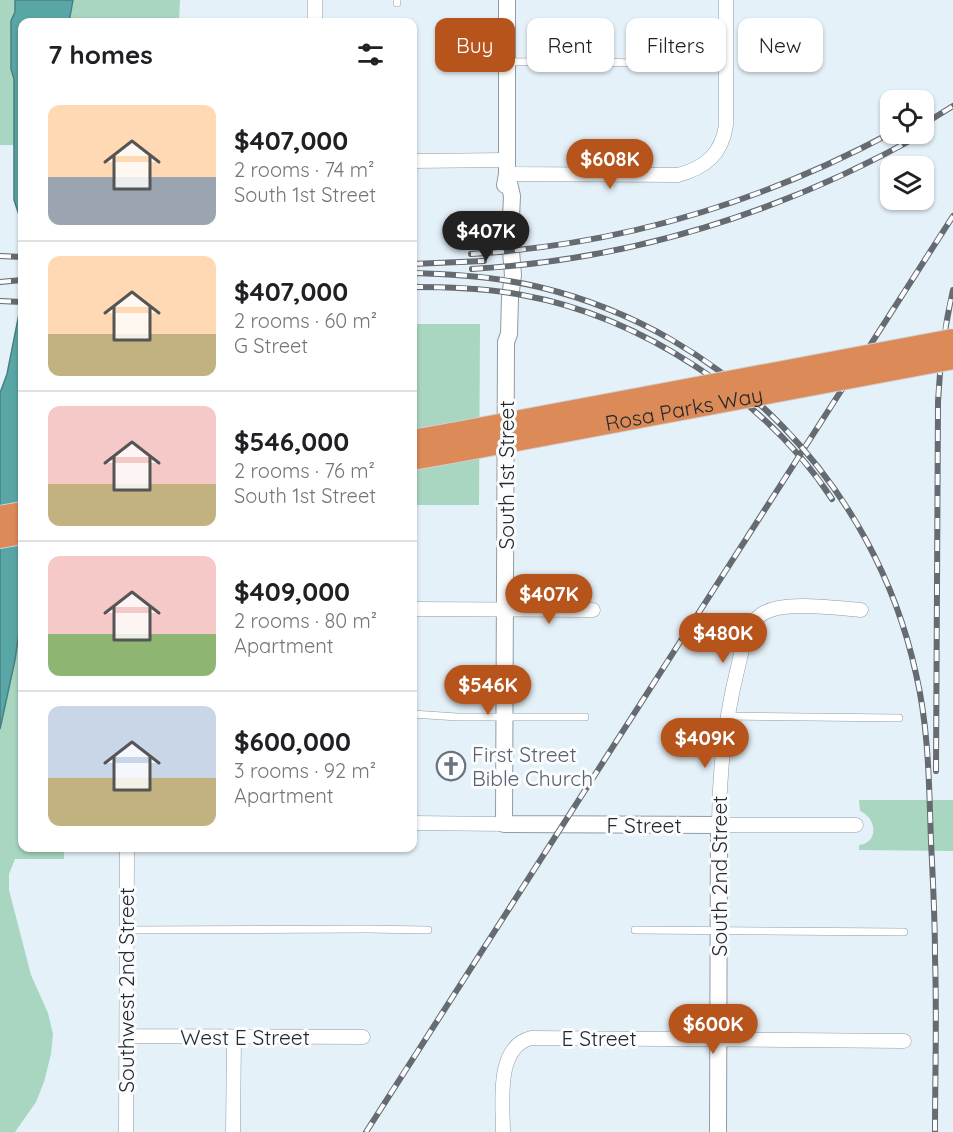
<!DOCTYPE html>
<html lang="en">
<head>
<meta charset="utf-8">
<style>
	:root { --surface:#fff; --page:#f6f6f6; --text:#202124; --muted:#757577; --line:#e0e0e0; --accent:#b7541c }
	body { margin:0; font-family:Quicksand,sans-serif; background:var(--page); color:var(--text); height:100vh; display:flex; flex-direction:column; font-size:22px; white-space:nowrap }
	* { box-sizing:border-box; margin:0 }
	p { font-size:20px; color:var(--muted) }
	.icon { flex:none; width:33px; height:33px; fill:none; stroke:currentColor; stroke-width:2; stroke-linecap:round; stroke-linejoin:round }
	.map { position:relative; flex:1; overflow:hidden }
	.side { position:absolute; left:18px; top:18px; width:399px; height:834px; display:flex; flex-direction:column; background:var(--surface); border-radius:12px; box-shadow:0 2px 4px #0004 }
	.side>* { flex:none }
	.hud { position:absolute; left:435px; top:18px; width:428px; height:54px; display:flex; gap:12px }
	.controls { position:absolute; left:880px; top:90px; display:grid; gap:12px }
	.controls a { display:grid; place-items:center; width:54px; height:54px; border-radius:12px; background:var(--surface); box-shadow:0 2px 4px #0004; font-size:30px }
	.price { position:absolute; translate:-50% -51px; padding:0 14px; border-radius:21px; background:var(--accent); color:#fff; font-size:20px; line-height:39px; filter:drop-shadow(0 2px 3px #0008) }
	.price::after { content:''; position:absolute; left:50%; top:36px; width:18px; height:14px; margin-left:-9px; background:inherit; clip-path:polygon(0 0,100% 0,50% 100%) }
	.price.selected { background:#222; color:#fff }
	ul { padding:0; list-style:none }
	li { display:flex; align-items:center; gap:18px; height:150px; padding:0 30px }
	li+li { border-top:2px solid var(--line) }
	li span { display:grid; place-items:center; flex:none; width:168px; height:120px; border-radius:12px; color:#555 }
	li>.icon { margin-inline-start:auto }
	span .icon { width:72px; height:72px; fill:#fffc; stroke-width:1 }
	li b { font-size:26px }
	h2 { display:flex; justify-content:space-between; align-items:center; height:72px; padding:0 30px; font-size:26px }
	.chip { padding:0 21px; border-radius:12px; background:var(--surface); box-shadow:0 2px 4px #0004; font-size:21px; line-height:54px }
	.chip.selected { background:var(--accent); color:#fff }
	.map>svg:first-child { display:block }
</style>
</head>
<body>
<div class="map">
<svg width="953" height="1132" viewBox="0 0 953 1132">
	<rect width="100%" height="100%" fill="#e5f1f9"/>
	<!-- green -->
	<path fill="#a9d6c0" d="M0,0H180L179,22H22V145H0Z
		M412,324H480L479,505H413Z
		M0,503H22V848H64V859H15L9,874V890L31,975L48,1013L53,1034L51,1054L44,1082L36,1102L15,1132H0Z
		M859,800H953V851L859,850V845C879,843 877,818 860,811Z"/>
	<!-- water -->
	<path fill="#59a6a6" stroke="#498081" stroke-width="1.5" d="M15,0H73L69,22H22V611L15,660L0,729V393L7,374L19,314L20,218L14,200V79L11,69V21L15,12Z"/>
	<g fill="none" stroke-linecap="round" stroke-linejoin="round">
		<!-- service casing -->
		<g stroke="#919ba3" stroke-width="8">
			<path id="service" d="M397,0V3
				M507,62C580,61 653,64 726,64
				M412,714L458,717H585
				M727,716L899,718
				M126,930L367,929L428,930
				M635,930L904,932"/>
		</g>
		<!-- minor casing -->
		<g stroke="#919ba3" stroke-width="15">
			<path id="minor" d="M315,22V0
				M412,161L507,160
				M507,174L678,175C705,168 722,154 726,125V0
				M412,609L593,610
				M412,823L504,824
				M856,825H719C719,771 725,719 738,667C742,650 746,625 762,614C783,600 836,608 861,610
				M127,1036L363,1037
				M126,1132L127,848
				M233,1132L234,1037
				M503,1132C503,1104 495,1047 531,1038L904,1041"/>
		</g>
		<!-- tertiary casing -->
		<g stroke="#919ba3" stroke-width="18">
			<path id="tertiary" d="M507,174L512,196L510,239L513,275L510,298L509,334L506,342L504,824L719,825L718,1132
				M505,185L507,174V0"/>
		</g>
		<!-- trunk casing -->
		<g stroke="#cfd0d1" stroke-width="24">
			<path id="trunk" d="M412,441L452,434
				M412,459L452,452
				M0,517L22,513
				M0,537L22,533"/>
		</g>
		<!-- service -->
		<use href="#service" stroke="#fff" stroke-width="7"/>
		<!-- minor -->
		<use href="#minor" stroke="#fff" stroke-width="14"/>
		<!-- tertiary -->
		<use href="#tertiary" stroke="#fff" stroke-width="16"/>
		<!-- trunk -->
		<use href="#trunk" stroke="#dc8a58" stroke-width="22"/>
		<!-- rail casing -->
		<g stroke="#656b70" stroke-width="6">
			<path id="rail" d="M924,124L953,106
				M471,254C619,245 760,203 891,133
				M0,256L22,257
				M412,264L484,261
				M472,269C631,260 784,212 922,134
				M412,273C455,274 498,277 539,287C728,332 875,486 916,674C929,729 929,786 931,842C933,880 935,919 935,958C937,1016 935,1074 935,1132
				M0,282L22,280
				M412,287C449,287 486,288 522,295C640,316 766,398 832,499
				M0,301L22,302
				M936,771L938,402C940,362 944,329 953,290
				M366,1132L953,216"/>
		</g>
		<!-- rail -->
		<use href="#rail" stroke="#fafcfe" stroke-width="4" stroke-dasharray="11" stroke-linecap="butt"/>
		<!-- trunk-bridge casing -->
		<g stroke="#cfd0d1" stroke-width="24" stroke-linecap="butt">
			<g id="trunk-bridge">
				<path d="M452,434L953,340"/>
				<path id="s1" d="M452,452L953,358"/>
			</g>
		</g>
		<!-- trunk-bridge -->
		<use href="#trunk-bridge" stroke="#dc8a58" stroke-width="22"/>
	</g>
	<!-- icons -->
	<defs>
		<g id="church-ring" transform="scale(1.5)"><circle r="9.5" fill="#fafcfe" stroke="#6b7280" stroke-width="1.5"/><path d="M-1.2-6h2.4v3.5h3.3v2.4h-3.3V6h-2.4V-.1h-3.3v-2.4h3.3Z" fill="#6b7280"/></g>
	</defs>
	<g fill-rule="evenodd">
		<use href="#church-ring" x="451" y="766"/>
	</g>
	<g text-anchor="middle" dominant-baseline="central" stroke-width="6" stroke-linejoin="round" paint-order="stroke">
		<!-- street labels -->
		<g font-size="21" fill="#25292c" stroke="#fafcfe">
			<text stroke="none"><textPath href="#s1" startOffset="236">Rosa Parks Way</textPath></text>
			<text transform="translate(506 475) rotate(-90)">South 1st Street</text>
			<text x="644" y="825">F Street</text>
			<text transform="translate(719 876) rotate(-90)">South 2nd Street</text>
			<text transform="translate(126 990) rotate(-90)">Southwest 2nd Street</text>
			<text x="245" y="1037">West E Street</text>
			<text x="599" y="1038">E Street</text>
		</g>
		<!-- worship labels -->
		<g font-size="21" fill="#5b616d" stroke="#fafcfe" text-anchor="start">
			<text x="472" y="754">First Street<tspan x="472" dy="24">Bible Church</tspan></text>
		</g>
	</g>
</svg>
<div class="controls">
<a><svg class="icon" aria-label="locate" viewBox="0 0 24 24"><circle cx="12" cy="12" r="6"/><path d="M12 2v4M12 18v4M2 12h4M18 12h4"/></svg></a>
<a><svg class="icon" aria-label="layers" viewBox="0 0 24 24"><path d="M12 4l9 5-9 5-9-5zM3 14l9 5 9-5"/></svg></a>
</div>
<b class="price" style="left:610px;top:190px">$608K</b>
<b class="price selected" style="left:486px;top:262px">$407K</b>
<b class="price" style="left:549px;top:625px">$407K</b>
<b class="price" style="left:723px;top:664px">$480K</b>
<b class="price" style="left:488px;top:716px">$546K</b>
<b class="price" style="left:705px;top:769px">$409K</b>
<b class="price" style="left:713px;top:1055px">$600K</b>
<div class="hud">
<a class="chip selected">Buy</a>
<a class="chip">Rent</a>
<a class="chip">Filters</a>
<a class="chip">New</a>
</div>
<section class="side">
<h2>7 homes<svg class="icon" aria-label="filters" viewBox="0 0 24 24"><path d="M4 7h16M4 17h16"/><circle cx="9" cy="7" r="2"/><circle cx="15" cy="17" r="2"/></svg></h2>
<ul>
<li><span style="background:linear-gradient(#ffd9b3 60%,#9aa5b1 0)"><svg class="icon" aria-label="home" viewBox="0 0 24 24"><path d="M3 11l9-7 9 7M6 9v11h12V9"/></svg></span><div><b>$407,000</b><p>2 rooms · 74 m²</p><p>South 1st Street</p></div></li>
<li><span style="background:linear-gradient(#ffd9b3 65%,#c2b280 0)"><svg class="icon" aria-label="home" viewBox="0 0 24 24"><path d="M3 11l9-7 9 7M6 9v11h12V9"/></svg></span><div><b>$407,000</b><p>2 rooms · 60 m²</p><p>G Street</p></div></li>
<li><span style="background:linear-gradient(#f6c9c9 65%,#c2b280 0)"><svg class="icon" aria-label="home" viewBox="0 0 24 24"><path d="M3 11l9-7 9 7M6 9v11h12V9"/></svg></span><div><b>$546,000</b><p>2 rooms · 76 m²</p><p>South 1st Street</p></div></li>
<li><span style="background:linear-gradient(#f6c9c9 65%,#8fb573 0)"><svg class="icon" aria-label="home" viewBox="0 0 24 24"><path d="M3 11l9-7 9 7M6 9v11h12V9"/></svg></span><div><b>$409,000</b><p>2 rooms · 80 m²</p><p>Apartment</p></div></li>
<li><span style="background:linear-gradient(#c9d6e8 60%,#c2b280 0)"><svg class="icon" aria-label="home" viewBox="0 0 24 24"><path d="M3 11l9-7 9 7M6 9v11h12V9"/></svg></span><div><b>$600,000</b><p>3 rooms · 92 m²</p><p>Apartment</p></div></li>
</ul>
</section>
</div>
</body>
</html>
